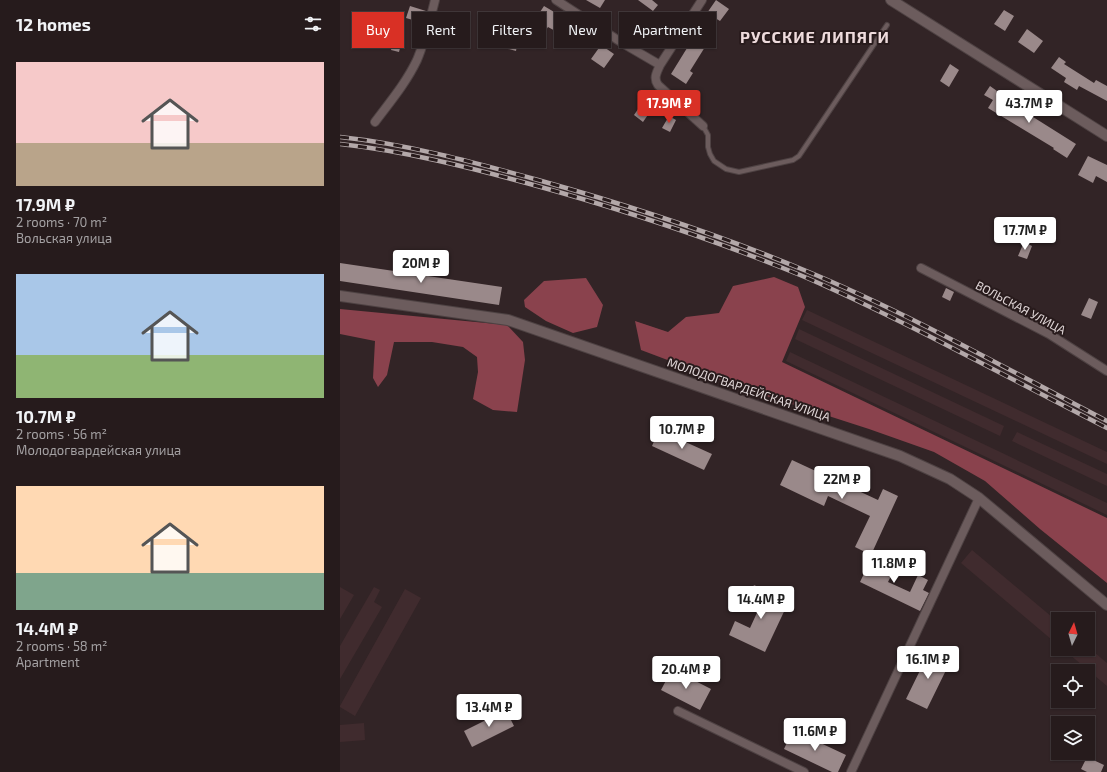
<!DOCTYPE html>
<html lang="en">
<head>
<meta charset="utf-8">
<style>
	:root { --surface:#261b1c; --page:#322829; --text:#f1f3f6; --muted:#a4a1a3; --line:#42393b; --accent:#d93025 }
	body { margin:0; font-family:"Exo 2",sans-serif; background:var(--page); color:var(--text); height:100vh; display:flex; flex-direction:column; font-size:15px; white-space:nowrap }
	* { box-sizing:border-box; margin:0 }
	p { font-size:13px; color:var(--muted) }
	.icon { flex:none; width:22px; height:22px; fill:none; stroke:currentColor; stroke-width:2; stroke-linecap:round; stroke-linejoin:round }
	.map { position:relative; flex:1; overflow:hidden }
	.drawer { display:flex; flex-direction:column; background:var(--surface); width:340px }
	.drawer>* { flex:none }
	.guide { position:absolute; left:12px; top:12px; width:380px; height:36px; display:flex; gap:8px }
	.needle { width:26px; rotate:5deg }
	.controls { position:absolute; left:711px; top:612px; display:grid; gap:8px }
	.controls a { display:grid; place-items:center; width:44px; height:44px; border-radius:0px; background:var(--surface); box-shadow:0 1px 3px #0004,0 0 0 1px var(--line); font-size:20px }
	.price { position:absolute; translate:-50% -34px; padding:0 9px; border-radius:4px; background:#fff; color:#222; font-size:13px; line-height:26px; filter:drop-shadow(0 1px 2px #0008) }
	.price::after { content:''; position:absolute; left:50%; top:24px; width:12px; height:9px; margin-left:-6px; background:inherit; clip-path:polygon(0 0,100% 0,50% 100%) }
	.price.current { background:var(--accent); color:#fff }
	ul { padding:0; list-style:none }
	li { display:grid; align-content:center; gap:8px; height:212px; padding:0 16px }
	li span { display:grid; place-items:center; height:124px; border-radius:0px; color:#555 }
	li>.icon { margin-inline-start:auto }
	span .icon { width:72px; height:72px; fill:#fffc; stroke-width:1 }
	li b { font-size:17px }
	h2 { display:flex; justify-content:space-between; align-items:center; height:48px; padding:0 16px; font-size:17px }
	.pill { padding:0 14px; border-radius:0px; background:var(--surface); box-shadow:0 1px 3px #0004,0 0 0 1px var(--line); font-size:14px; line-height:36px }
	.pill.current { background:var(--accent); color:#fff }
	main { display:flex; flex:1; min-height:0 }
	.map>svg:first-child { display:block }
</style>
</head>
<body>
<main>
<section class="drawer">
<h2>12 homes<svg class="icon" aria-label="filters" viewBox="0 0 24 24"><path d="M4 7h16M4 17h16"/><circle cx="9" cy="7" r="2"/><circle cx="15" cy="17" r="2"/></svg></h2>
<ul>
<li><span style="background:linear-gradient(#f6c9c9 65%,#b9a48a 0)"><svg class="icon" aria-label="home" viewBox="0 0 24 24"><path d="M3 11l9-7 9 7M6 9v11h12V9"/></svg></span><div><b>17.9M ₽</b><p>2 rooms · 70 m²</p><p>Вольская улица</p></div></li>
<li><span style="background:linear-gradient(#a9c7e8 65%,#8fb573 0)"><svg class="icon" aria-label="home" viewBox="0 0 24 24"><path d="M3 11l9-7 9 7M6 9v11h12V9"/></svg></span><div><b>10.7M ₽</b><p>2 rooms · 56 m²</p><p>Молодогвардейская улица</p></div></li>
<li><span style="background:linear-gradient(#ffd9b3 70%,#7fa58c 0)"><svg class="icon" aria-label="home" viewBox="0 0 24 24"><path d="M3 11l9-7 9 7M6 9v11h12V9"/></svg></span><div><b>14.4M ₽</b><p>2 rooms · 58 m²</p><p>Apartment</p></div></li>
</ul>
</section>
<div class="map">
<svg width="767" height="772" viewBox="0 0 767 772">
	<rect width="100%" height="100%" fill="#322426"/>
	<!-- built -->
	<path fill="#402b2e" d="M467,310L767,452V464L462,320Z
		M459,329L664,426L660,436L455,339Z
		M450,352L767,503V515L446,361Z
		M677,432L767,474V486L672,441Z
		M632,550L718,622V645L621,563Z
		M0,587L14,595L0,619Z
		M34,587L40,590L34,602L42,607L0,679V646Z
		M65,589L81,598L15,716L0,707V706Z
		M748,647L767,663V686L723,649H748Z
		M24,723L25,740L0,742V725Z"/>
	<!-- forest -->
	<path fill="#8a424d" d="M434,277L458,287L465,307L442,362L767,518V583L700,529L645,481L594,452L529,429L402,388L301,350L295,321L328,332L346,317L379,313L393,286Z
		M246,278L263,305L257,327L233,333L206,321L185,307L184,300L204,281Z
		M0,309L167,325L183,342L185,360L177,412L153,410L133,399L138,372L137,357L123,347L92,342H54L47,375L38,387L33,378L35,341L0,334Z"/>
	<!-- building -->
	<path fill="#9a898a" d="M246,0H265L260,8Z
		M298,0H312L318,5L313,11Z
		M376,0L389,9L380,21L367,13Z
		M70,6L86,11L83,23L66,18Z
		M204,6L226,19L225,21L229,23L227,26L240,33L233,45L226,41L228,38L208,27L206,30L196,25L199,20L196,18Z
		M664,10L674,16L665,31L654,24Z
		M687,29L703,41L694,53L678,42Z
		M305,30L318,38L312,49L299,41Z
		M55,34L63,36L59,52L51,50Z
		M163,37L178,40L176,51L161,47Z
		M352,40L365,47L350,71L353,73L346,84L331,74Z
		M261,45L274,54L264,68L251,59Z
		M719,57L726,62L724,64L754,83L756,80L767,86V101L739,86L737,90L724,82L726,78L711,68Z
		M610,64L619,70L609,87L600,81Z
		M650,86L657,91L656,93L671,103L736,144L727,158L713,149L714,148L648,108L653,100L644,95Z
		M305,99L314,106L303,122L294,115Z
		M329,116L336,120L330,132L322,128Z
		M748,156L767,165V182L756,176L753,183L738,175Z
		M684,242L692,246L687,259L678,256Z
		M0,263L162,287L159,305L0,281Z
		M606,288L614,292L610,301L602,297Z
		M749,298L758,302L751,319L741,315Z
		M319,430L372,454L364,470L312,446Z
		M452,460L538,500L543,489L558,496L531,555L515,547L530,516L488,496L484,506L440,485Z
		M533,555L556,566L548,582L570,592L578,575L588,580L583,590L589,593L580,611L520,582Z
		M414,585L449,601L425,652L389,635L395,621L410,628L421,604L408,598Z
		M590,650L611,660L587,709L566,699Z
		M332,669L371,689L360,710L321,690Z
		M166,710L174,726L132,747L124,731Z
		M453,730L506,755L498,772H492L444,749Z
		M747,757L764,765L761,772H747L741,769Z"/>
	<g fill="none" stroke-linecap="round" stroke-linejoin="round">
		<!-- lane casing -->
		<g stroke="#4e4243" stroke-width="6">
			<path id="lane" d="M363,126L368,135V147L370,154L374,161L386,169L399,172L453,160L459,156L547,25"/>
		</g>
		<!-- street casing -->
		<g stroke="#4e4243" stroke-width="10">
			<path id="street" d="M216,0L284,44L320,65C317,72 313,78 318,85L363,126
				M320,65L362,0
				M35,122C50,102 66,83 77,60C85,41 90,20 95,0
				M581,268L709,334L767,371
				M338,711L464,772
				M511,772L639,498"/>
		</g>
		<!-- secondary casing -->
		<g stroke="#4e4243" stroke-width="12">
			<path id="secondary" d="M551,0L767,136
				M0,296L168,320L560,456L610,479L639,498L767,605"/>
		</g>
		<!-- lane -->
		<use href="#lane" stroke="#6c5c5d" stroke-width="4"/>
		<!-- street -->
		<use href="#street" stroke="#6c5c5d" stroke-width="8"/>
		<!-- secondary -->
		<use href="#secondary" stroke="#6c5c5d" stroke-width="10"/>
		<!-- rail casing -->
		<g stroke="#b3a8a9" stroke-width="4.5">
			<path id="rail" d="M0,137C67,144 133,162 198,180C288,205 377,234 464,270C568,313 667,369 767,421
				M0,144C64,151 128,167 190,184C281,209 372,239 460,275C503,293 545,314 587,335C647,366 707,397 767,428"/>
		</g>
		<!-- rail -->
		<use href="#rail" stroke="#281b1c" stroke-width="3" stroke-dasharray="9" stroke-linecap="butt"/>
	</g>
	<g text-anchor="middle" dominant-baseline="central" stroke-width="4" stroke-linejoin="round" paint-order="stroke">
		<!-- street labels -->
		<g font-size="12" fill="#e1d7d8" stroke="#281b1c">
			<text transform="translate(681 307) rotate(28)">ВОЛЬСКАЯ УЛИЦА</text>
			<text transform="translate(409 389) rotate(19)">МОЛОДОГВАРДЕЙСКАЯ УЛИЦА</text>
		</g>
		<!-- district labels -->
		<g font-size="16" font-weight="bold" letter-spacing="1" fill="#eedbdc" stroke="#281b1c">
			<text x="475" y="36">РУССКИЕ ЛИПЯГИ</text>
		</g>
	</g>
</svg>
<div class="controls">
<a><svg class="needle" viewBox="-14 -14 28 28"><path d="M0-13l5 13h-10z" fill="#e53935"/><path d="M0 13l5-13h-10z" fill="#a4a1a3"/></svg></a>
<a><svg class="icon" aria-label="locate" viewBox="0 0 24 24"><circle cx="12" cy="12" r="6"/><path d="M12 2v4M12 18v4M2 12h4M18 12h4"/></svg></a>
<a><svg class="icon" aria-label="layers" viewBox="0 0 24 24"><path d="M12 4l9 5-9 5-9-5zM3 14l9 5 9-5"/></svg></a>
</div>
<b class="price current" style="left:329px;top:124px">17.9M ₽</b>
<b class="price" style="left:689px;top:124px">43.7M ₽</b>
<b class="price" style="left:685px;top:251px">17.7M ₽</b>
<b class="price" style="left:81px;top:284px">20M ₽</b>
<b class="price" style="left:342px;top:450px">10.7M ₽</b>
<b class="price" style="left:502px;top:500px">22M ₽</b>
<b class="price" style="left:554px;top:584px">11.8M ₽</b>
<b class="price" style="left:421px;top:620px">14.4M ₽</b>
<b class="price" style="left:588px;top:680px">16.1M ₽</b>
<b class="price" style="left:346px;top:690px">20.4M ₽</b>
<b class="price" style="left:149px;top:728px">13.4M ₽</b>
<b class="price" style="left:475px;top:752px">11.6M ₽</b>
<div class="guide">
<a class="pill current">Buy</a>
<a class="pill">Rent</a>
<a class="pill">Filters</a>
<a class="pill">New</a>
<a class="pill">Apartment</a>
</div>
</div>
</main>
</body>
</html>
